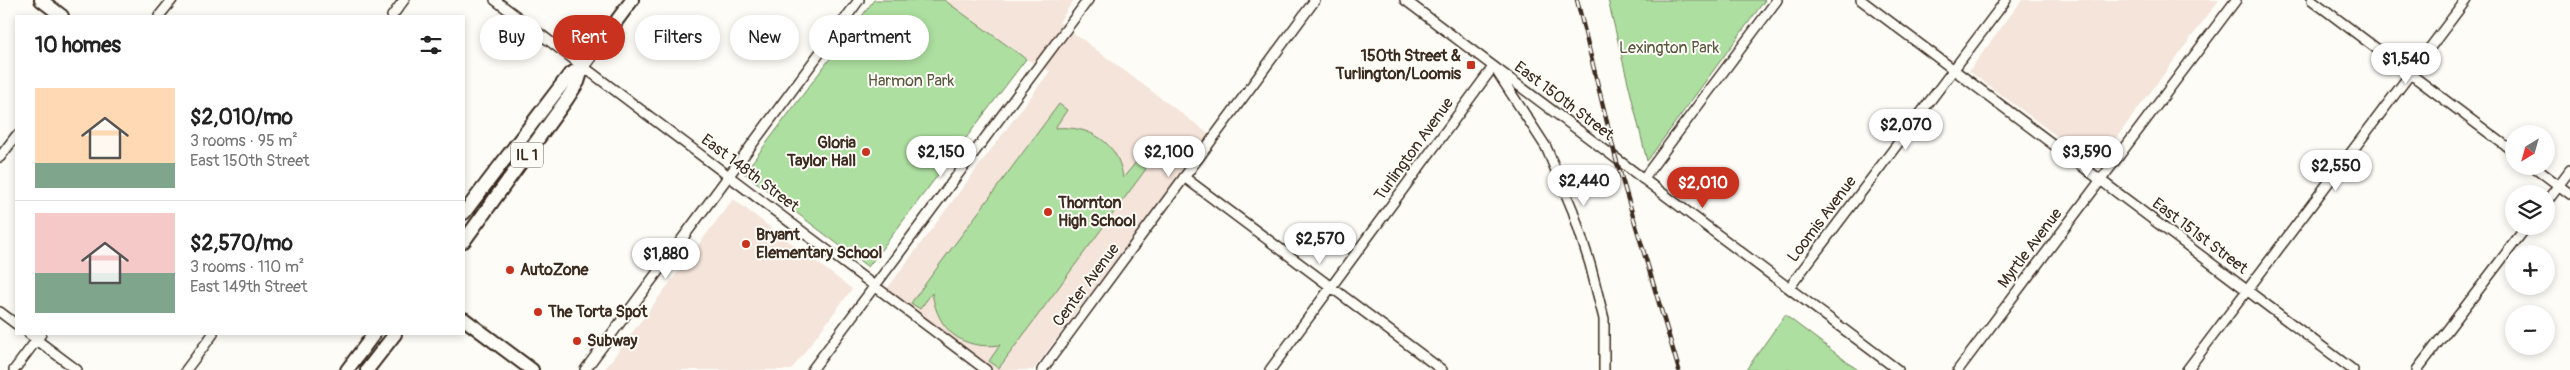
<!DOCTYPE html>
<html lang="en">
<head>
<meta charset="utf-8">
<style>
	:root { --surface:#fff; --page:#f2f2f2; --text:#222; --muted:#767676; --line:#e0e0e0; --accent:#c8321e }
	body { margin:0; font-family:Pangolin,sans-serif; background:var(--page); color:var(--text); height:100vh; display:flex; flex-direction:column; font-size:19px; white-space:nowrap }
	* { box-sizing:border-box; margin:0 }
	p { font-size:16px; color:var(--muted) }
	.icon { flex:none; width:28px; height:28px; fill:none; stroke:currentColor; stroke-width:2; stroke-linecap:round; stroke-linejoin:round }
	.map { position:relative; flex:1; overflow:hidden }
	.sheet { position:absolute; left:15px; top:15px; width:450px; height:320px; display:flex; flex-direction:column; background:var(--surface); border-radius:0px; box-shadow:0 2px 8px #0003 }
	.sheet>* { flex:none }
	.hud { position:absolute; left:480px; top:15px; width:475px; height:45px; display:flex; gap:10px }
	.needle { width:32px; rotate:217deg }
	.fabs { position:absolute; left:2505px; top:125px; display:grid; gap:10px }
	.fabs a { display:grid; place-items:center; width:50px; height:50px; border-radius:50%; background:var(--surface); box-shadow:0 2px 8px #0003; font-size:25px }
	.price { position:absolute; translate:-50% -42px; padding:0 11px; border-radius:18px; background:#fff; color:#222; font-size:16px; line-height:32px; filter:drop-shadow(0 1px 2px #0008) }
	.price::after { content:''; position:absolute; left:50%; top:30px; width:15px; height:11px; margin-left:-8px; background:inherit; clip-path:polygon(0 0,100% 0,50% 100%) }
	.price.active { background:var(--accent); color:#fff }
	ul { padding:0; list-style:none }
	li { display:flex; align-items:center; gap:15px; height:125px; padding:0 20px }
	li+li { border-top:1px solid var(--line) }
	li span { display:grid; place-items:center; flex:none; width:140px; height:100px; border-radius:0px; color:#555 }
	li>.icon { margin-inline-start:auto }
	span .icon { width:60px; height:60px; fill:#fffc; stroke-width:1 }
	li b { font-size:21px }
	h2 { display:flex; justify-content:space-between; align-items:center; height:60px; padding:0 20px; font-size:21px }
	.chip { padding:0 18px; border-radius:22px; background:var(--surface); box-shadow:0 2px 8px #0003; font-size:18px; line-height:45px }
	.chip.active { background:var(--accent); color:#fff }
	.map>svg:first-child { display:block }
</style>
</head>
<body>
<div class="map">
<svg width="2570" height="370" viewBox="0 0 2570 370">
	<rect width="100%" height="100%" fill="#fdfcf7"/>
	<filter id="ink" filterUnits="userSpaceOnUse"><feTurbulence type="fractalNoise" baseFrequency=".02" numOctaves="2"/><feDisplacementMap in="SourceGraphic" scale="10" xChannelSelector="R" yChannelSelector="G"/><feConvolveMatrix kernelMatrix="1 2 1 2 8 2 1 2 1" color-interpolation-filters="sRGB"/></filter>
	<g filter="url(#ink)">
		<!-- built -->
		<path fill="#f4e4da" d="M944,0H1074L1059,22L1209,134L1033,370H993L886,290L1050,71L1026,59Z
			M2022,0H2219L2096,165L1969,71Z
			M733,199L852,289L791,370H604Z"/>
		<!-- green -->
		<path fill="#addfa0" stroke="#74845f" d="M874,0H944L1026,59L868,267L744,173Z
			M1608,0H1765L1647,161Z
			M1059,104L1067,110L1055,128C1089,125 1119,142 1123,178L1137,161L1146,169L999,368L989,361L1000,345C962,350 938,331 932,293L920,309L911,303Z
			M1785,315L1858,370H1746Z"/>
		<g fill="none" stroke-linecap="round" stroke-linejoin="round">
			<!-- minor casing -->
			<g stroke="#3b2a1e" stroke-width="12">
				<path id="minor" d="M495,0L986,370
					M1405,0L1898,370
					M1861,0L2353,370
					M2312,0L2514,152
					M159,16L172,0
					M392,16L404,0
					M1498,73L1546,147L1573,211L1590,264L1604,319V370
					M0,157L16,136
					M2533,166L2570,194
					M1184,177L1442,370
					M1643,179L1777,0
					M2546,202L2570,170
					M1789,288L2006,0
					M0,312L16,324
					M29,334L77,370
					M14,370L41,334
					M186,370L213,334
					M585,370L859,0
					M812,370L1088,0
					M1042,370L1315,0
					M1270,370L1493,67
					M1958,370L2236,0
					M2187,370L2466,0
					M2417,370L2527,226"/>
			</g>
			<!-- primary casing -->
			<g stroke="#3b2a1e" stroke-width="16">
				<path id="primary" d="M41,0L62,16
					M464,213L569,75L583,66L632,0
					M464,241L567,99L578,82L583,66
					M464,319L532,370
					M347,370L374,334
					M367,370L395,334"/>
			</g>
			<!-- minor -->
			<use href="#minor" stroke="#fdfcf7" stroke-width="9"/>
			<!-- primary -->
			<use href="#primary" stroke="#fdfcf7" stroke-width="12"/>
			<!-- rail casing -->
			<g stroke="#3b2a1e" stroke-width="4.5">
				<path id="rail" d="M1577,0L1616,159L1679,370"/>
			</g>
			<!-- rail -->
			<use href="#rail" stroke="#fdfcf7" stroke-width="2.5" stroke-dasharray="8" stroke-linecap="butt"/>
		</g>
	</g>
	<!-- markers -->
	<g fill="#c8321e" stroke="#fdfcf7" stroke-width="2">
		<rect x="1466" y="60" width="10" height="10" rx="2.5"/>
		<circle cx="866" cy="152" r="5"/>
		<circle cx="1048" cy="212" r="5"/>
		<circle cx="746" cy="244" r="5"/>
		<circle cx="510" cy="270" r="5"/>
		<circle cx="538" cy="312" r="5"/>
		<circle cx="577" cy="341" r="5"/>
	</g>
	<g text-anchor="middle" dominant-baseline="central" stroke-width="4" stroke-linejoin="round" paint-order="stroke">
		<!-- shield labels -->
		<rect fill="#fdfcf7" stroke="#75695f" stroke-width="1" x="511" y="142.5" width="32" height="25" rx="4"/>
		<g font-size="15" font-weight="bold" fill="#3b2a1e">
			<text x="527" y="155">IL 1</text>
		</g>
		<!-- park labels -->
		<g font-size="16" fill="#58573e" stroke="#fdfcf7">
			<text x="1669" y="48">Lexington Park</text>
			<text x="911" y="81">Harmon Park</text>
		</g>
		<!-- poi labels -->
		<g font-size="16" font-weight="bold" fill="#3b2a1e" stroke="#fdfcf7" text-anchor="start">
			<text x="1461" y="56" text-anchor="end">150th Street &amp;<tspan x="1461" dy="18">Turlington/Loomis</tspan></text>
			<text x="856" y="143" text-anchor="end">Gloria<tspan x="856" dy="18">Taylor Hall</tspan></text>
			<text x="1058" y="203">Thornton<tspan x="1058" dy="18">High School</tspan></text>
			<text x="756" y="235">Bryant<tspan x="756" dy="18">Elementary School</tspan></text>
			<text x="520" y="270">AutoZone</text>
			<text x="548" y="312">The Torta Spot</text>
			<text x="587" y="341">Subway</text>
		</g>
		<!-- street labels -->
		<g font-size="16" fill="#3b2a1e" stroke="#fdfcf7">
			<text transform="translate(1564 101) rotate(37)">East 150th Street</text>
			<text transform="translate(1414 149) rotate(-54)">Turlington Avenue</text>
			<text transform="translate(750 173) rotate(37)">East 148th Street</text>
			<text transform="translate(1822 219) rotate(-53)">Loomis Avenue</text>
			<text transform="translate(2200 236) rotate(37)">East 151st Street</text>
			<text transform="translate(2030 248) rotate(-53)">Myrtle Avenue</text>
			<text transform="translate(1086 285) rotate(-53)">Center Avenue</text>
		</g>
	</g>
</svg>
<div class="fabs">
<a><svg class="needle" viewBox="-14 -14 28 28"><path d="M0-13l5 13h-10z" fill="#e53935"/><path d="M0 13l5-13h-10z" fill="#767676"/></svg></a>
<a><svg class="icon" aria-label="layers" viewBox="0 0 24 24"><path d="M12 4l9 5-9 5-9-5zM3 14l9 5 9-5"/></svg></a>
<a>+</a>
<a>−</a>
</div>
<b class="price" style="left:2406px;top:85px">$1,540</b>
<b class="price" style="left:1906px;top:151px">$2,070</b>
<b class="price" style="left:941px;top:178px">$2,150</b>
<b class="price" style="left:1169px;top:178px">$2,100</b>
<b class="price" style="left:2087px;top:178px">$3,590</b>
<b class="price" style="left:2336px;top:192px">$2,550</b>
<b class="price" style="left:1584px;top:207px">$2,440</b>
<b class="price active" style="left:1703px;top:209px">$2,010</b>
<b class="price" style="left:1320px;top:265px">$2,570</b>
<b class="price" style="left:666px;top:280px">$1,880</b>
<div class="hud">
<a class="chip">Buy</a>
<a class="chip active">Rent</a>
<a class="chip">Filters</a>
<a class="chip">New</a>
<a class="chip">Apartment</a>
</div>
<section class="sheet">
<h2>10 homes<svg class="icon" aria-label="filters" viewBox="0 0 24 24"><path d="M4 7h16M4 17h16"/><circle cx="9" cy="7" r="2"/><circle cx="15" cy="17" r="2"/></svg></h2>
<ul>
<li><span style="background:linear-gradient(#ffd9b3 75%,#7fa58c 0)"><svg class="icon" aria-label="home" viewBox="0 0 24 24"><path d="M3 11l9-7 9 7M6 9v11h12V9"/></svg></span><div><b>$2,010/mo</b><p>3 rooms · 95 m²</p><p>East 150th Street</p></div></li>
<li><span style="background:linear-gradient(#f6c9c9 60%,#7fa58c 0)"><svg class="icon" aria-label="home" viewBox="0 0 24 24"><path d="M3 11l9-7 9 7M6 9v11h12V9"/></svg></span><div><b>$2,570/mo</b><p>3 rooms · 110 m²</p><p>East 149th Street</p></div></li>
</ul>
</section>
</div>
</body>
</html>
